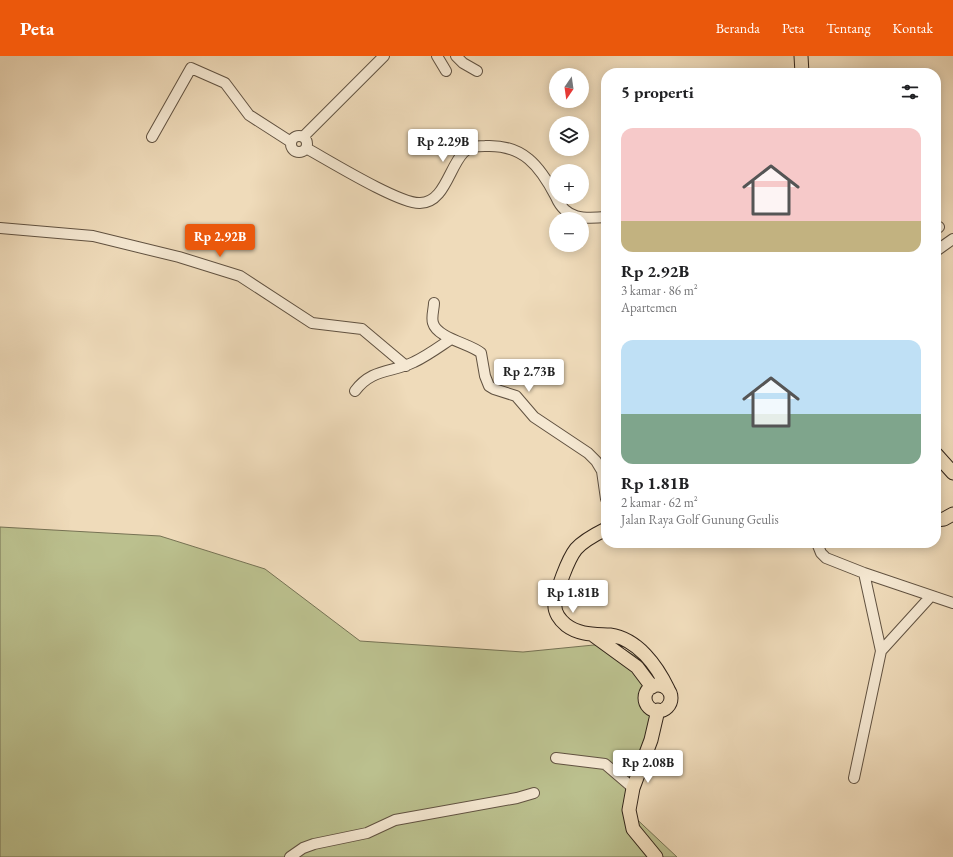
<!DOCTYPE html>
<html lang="id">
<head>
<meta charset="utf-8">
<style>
	:root { --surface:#fff; --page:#f6f6f6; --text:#202124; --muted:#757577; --accent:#ea580c }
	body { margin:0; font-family:"EB Garamond",serif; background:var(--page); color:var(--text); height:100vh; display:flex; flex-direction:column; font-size:15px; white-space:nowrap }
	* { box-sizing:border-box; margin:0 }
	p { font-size:13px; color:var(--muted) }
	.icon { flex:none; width:22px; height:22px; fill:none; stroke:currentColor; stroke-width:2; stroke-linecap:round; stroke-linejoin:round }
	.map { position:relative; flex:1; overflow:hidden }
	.details { position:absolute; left:601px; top:12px; width:340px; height:480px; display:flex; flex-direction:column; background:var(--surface); border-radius:16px; box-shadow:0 2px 10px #0003 }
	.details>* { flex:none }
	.needle { width:26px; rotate:193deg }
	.buttons { position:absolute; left:549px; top:12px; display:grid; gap:8px }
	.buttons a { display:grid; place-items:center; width:40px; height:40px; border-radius:50%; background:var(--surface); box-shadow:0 2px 10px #0003; font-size:20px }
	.price { position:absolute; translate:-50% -34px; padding:0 9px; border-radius:4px; background:#fff; color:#222; font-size:13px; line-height:26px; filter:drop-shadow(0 1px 2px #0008) }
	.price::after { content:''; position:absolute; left:50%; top:24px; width:12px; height:9px; margin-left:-6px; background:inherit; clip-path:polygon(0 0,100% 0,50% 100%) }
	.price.on { background:var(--accent); color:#fff }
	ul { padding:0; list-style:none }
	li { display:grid; align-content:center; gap:8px; height:212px; padding:0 20px }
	li span { display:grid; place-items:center; height:124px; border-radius:12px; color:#555 }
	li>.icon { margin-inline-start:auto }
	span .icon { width:72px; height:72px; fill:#fffc; stroke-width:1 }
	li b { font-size:17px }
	h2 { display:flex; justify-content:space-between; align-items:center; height:48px; padding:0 20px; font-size:17px }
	header { display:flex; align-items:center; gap:24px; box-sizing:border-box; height:56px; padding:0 20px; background:var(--accent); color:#fff }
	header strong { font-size:19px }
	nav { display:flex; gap:22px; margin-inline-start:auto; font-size:14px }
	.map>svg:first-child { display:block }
</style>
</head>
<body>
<header>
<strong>Peta</strong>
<nav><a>Beranda</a><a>Peta</a><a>Tentang</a><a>Kontak</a></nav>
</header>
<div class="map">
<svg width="953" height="801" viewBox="0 0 953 801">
	<rect width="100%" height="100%" fill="#efdbba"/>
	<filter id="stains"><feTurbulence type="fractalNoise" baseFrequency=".005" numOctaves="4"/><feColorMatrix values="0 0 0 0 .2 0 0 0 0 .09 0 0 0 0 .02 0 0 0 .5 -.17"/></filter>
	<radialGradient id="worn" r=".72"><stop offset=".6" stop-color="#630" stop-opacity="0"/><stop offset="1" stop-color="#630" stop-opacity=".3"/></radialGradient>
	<!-- green -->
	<path fill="#bbc08e" stroke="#767254" d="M0,471L160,480L265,513L360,585L523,596L614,587L643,605L651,659L627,754L677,801H0Z"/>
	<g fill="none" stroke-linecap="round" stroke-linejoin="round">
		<!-- minor casing -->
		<g stroke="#615241" stroke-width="12">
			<path id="minor" d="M437,0L446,15
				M456,0L463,7L477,15
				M291 88a8 8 0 1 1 16 0a8 8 0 1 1-16 0Z
				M152,81L191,12L225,27L249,59L291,86
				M303,81L384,0
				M306,92C328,104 399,148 420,147C444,147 449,112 463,97C468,91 478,90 485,90C523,88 540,110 556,141
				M556,141C566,164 584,163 606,161
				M0,172L93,180L179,201L240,220L312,267L362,273L406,310
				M936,173L939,171
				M936,195L953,183
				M434,247C434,253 431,261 433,267C437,282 471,288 481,297L485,320L489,330L494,333L516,340L534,361L588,397L596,405L602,415L606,443
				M355,335C372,312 392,317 414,306C427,300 439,291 451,283
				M817,487L821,497L826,502L864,517L953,547
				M881,595L931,540
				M556,702L605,708L633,732
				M854,722L881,595L864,517
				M290,801L303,792L314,788L367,777L395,764L517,742L534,737"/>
		</g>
		<!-- major casing -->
		<g stroke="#322419" stroke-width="15">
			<path id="major" d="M801,0L802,17
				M936,398L953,417
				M936,464L944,463L953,458
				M606,473C596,478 583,485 576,493C568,503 556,535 555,548C554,556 560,564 566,569C579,579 594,578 610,579C638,583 657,610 668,633
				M593,579L637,611L652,631
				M645 642a13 13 0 1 1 26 0a13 13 0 1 1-26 0Z
				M656,801L633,773L629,754L633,732L651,684L658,654"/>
		</g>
		<!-- minor -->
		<use href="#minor" stroke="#f5e8d2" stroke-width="10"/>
		<!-- major -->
		<use href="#major" stroke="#efdbba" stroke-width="13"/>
	</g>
	<rect width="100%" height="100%" filter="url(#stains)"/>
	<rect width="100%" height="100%" fill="url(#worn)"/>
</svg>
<div class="buttons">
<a><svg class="needle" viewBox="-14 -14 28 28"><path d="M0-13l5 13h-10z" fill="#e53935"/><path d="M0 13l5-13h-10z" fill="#757577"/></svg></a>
<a><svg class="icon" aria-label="layers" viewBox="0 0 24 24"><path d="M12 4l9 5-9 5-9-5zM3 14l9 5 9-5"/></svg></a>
<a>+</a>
<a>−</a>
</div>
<b class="price" style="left:443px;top:107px">Rp 2.29B</b>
<b class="price on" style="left:220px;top:202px">Rp 2.92B</b>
<b class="price" style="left:529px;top:337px">Rp 2.73B</b>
<b class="price" style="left:573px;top:558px">Rp 1.81B</b>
<b class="price" style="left:648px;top:728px">Rp 2.08B</b>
<section class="details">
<h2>5 properti<svg class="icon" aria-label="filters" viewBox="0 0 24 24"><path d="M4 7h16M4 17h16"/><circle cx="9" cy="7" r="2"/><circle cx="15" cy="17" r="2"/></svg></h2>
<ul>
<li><span style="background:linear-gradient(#f6c9c9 75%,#c2b280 0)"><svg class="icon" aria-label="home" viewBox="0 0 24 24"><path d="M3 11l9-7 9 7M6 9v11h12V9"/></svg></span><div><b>Rp 2.92B</b><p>3 kamar · 86 m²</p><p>Apartemen</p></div></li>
<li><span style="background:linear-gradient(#bfe0f5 60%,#7fa58c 0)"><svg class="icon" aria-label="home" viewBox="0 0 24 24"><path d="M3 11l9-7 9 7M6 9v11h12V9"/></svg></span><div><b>Rp 1.81B</b><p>2 kamar · 62 m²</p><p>Jalan Raya Golf Gunung Geulis</p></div></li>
</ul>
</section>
</div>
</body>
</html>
